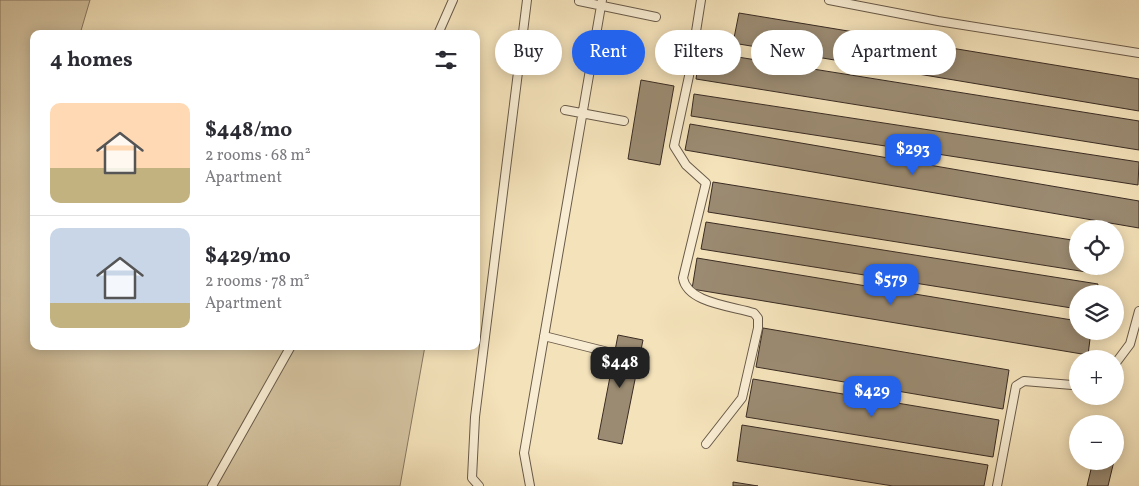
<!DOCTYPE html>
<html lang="en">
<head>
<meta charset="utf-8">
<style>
	:root { --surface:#fff; --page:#f2f2f3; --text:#2b2b33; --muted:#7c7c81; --line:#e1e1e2; --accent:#2563eb }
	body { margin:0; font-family:Vollkorn,serif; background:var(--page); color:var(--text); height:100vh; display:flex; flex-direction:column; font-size:19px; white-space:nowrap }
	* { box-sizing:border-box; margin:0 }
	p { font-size:16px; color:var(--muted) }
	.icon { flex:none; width:28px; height:28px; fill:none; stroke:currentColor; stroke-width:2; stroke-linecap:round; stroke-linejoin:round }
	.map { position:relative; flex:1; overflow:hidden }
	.sheet { position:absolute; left:30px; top:30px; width:450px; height:320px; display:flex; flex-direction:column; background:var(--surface); border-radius:10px; box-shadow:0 2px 12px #0003 }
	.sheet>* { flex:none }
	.guide { position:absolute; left:495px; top:30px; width:475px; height:45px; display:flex; gap:10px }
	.controls { position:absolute; left:1069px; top:220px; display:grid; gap:10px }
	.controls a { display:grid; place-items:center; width:55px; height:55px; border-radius:50%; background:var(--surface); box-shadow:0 2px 12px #0003; font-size:25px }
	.price { position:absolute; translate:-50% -42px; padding:0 11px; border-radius:10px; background:var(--accent); color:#fff; font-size:16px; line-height:32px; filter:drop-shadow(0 1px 2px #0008) }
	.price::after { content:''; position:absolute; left:50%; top:30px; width:15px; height:11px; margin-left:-8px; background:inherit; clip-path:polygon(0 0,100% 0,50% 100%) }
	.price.selected { background:#222; color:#fff }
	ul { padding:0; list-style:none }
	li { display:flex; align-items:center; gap:15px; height:125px; padding:0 20px }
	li+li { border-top:1px solid var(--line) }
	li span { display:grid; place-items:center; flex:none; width:140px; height:100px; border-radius:10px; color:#555 }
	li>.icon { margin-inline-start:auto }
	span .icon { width:60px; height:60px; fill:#fffc; stroke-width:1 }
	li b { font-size:21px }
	h2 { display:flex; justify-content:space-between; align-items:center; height:60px; padding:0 20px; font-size:21px }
	.chip { padding:0 18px; border-radius:22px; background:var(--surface); box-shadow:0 2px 12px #0003; font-size:18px; line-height:45px }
	.chip.selected { background:var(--accent); color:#fff }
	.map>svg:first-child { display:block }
</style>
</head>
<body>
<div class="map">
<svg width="1139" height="486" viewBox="0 0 1139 486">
	<rect width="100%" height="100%" fill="#f4e2ba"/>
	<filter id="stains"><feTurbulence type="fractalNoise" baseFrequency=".004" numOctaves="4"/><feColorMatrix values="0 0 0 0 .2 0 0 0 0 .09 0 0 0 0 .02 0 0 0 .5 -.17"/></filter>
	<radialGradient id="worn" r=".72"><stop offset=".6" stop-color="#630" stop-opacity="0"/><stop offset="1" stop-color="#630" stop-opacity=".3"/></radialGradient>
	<!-- green -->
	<path fill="#d4c3a0" stroke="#877862" d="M0,0H90L80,34H34V346H425L400,486H0Z"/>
	<!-- building -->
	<path fill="#9b8b72" stroke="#3a2c23" d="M739,13L1139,79V111L733,43Z
		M700,51L1139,121V150L696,79Z
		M641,80L674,86L660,165L628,159Z
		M694,94L1139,162L1138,185L691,116Z
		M690,124L1139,201V228L685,150Z
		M713,182L1078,241V266H1100L1099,274L708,212Z
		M706,222L1098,284L1096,294H1078V309L701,249Z
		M697,258L1078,321V331H1091L1088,355L692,289Z
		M763,328L1009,370L1003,409L756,367Z
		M618,335L643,340L622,444L598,439Z
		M753,379L999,420L993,457L746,417Z
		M742,425L988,465L984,486H893L737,461Z
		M1093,461H1114L1108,486H1087Z
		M733,482L758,486H733Z"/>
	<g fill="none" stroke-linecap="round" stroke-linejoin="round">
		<!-- lane casing -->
		<g stroke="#685a49" stroke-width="10">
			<path id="lane" d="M701,0L689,76L674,146L686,165L706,183L683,278C687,303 732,306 754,313L758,318V328L742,398L706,444
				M829,0L938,21L1139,53
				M579,1L656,17
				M438,34L453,0
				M565,110L624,121
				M544,336L608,352
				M1115,364L1130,344L1139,311
				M212,486L291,346
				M479,486L472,478L475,417L527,0
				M530,486L524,453L602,0
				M997,486L1016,386L1024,381L1072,385L1078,384"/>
		</g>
		<!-- lane -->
		<use href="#lane" stroke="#f8ecd2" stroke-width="8"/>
	</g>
	<rect width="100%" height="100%" filter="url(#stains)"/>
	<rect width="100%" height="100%" fill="url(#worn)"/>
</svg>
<div class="controls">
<a><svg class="icon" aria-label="locate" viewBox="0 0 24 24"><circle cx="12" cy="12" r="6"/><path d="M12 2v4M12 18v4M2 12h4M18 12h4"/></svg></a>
<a><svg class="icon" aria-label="layers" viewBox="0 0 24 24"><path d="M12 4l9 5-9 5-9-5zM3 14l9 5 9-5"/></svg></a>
<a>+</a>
<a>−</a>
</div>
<b class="price" style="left:913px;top:176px">$293</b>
<b class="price" style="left:891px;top:306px">$579</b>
<b class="price selected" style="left:620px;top:389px">$448</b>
<b class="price" style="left:872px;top:418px">$429</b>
<div class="guide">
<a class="chip">Buy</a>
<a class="chip selected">Rent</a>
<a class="chip">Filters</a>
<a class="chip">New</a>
<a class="chip">Apartment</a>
</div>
<section class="sheet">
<h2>4 homes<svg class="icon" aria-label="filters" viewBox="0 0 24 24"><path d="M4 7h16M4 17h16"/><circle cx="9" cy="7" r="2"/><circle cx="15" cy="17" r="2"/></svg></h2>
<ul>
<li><span style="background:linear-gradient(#ffd9b3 65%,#c2b280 0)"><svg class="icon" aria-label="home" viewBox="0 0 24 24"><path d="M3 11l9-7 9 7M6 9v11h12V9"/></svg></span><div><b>$448/mo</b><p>2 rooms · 68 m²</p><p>Apartment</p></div></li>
<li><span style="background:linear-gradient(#c9d6e8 75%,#c2b280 0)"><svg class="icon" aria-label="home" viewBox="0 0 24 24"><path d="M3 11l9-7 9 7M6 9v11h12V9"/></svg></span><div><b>$429/mo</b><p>2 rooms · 78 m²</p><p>Apartment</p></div></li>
</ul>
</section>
</div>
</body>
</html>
